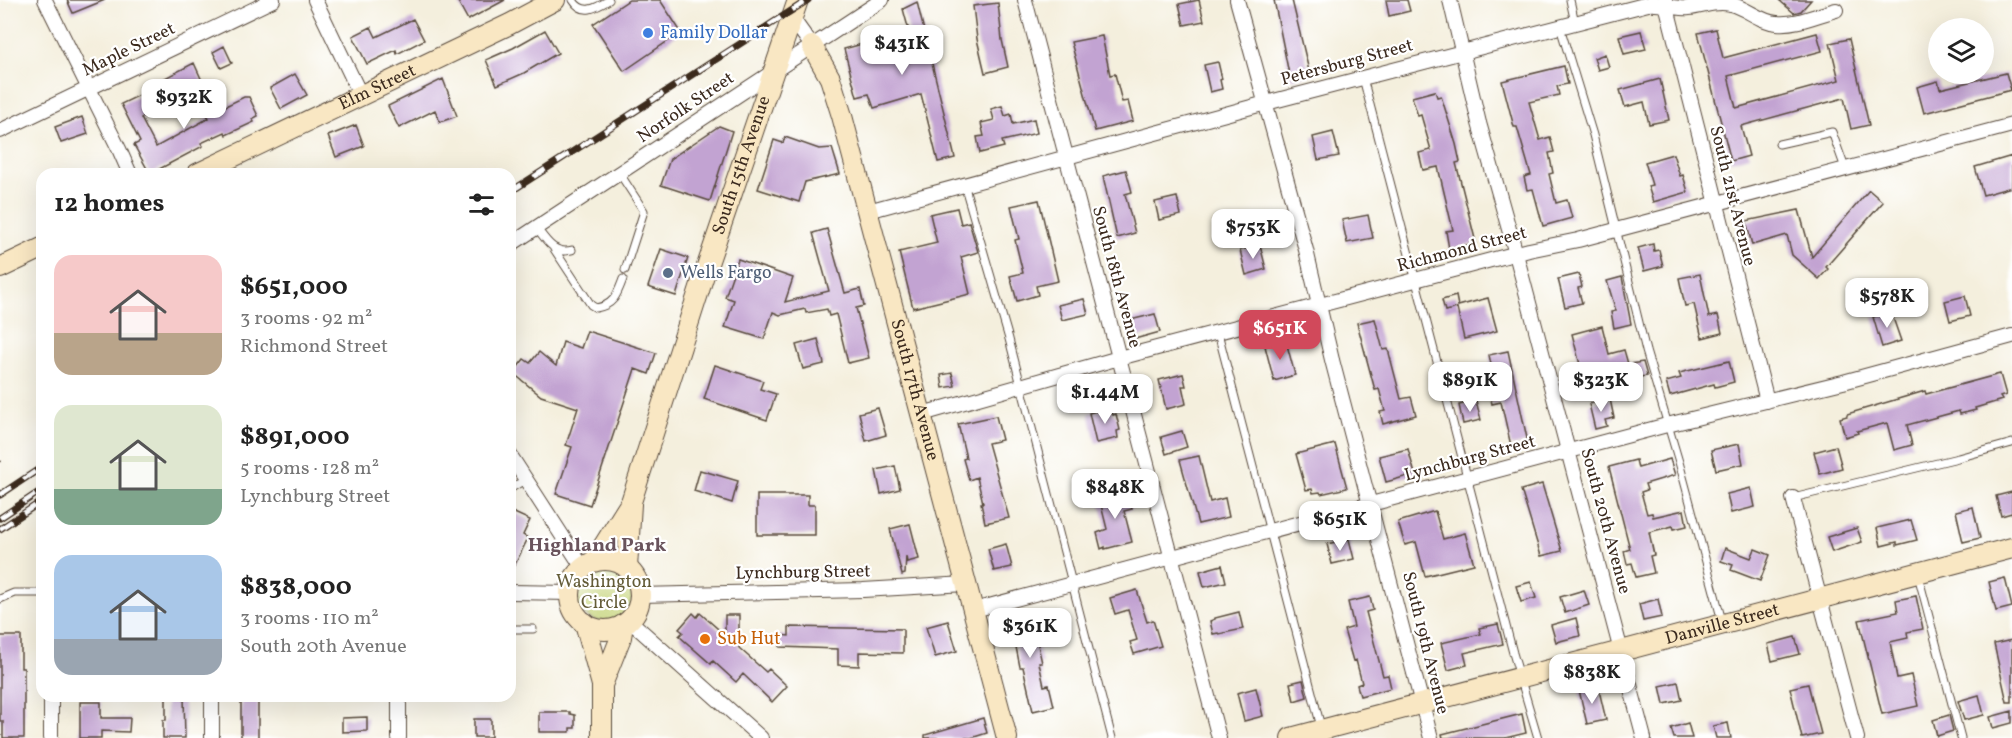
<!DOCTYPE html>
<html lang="en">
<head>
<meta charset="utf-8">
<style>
	:root { --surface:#fff; --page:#f6f6f6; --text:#222; --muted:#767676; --accent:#d1495b }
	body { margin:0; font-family:Vollkorn,serif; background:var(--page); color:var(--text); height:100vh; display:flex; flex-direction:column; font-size:22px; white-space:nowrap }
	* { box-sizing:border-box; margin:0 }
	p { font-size:20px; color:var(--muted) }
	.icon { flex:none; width:33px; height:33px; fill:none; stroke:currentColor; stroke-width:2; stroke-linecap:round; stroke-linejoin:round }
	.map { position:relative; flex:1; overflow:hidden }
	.sheet { position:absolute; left:36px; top:168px; width:480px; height:534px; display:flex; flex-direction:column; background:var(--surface); border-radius:18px; box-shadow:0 6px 24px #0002 }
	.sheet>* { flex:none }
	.controls { position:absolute; left:1928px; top:18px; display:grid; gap:12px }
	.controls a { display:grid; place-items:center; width:66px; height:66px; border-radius:50%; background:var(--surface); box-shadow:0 6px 24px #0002; font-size:30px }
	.price { position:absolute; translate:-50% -51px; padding:0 14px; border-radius:12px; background:#fff; color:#222; font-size:20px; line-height:39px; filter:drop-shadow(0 2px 3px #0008) }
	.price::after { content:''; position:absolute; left:50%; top:36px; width:18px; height:14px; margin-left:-9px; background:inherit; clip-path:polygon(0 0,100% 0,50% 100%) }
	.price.active { background:var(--accent); color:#fff }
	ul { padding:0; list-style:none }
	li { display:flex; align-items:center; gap:18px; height:150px; padding:0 18px }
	li span { display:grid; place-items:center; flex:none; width:168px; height:120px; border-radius:18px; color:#555 }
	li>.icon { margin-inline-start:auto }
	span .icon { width:72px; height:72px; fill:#fffc; stroke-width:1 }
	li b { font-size:26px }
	h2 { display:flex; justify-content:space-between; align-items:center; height:72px; padding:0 18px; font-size:26px }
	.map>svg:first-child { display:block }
</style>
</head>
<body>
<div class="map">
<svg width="2012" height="738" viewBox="0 0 2012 738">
	<rect width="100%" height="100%" fill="#fff"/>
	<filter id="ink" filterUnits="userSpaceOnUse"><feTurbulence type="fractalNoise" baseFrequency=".0167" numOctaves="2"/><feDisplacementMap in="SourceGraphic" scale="12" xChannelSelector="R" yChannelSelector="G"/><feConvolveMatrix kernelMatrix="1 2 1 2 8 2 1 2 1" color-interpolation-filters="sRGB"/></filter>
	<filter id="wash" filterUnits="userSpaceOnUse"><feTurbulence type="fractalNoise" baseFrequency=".008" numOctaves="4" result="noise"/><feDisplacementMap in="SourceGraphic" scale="24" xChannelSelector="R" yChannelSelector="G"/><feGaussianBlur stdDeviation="1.35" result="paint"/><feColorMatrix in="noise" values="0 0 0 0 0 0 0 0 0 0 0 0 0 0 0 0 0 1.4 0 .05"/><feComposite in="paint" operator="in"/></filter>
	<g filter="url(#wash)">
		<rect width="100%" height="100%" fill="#f4efdd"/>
		<!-- green -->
		<path fill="#c3d173" stroke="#7f7e48" stroke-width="1.5" d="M575 593a29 29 0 1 1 58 0a29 29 0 1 1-58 0Z"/>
		<g id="blocks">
			<!-- building -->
			<path fill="#c2a3d2" d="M67,0H105L73,13Z
				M457,0H505L468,20Z
				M629,0H660L681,32L624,71L593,24Z
				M1199,0L1204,21L1184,25L1179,4Z
				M1274,0H1292L1310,75L1290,79Z
				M1386,0H1407L1410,11L1389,16Z
				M1779,0H1811L1801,11L1794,13Z
				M917,2L955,158L938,162L921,94L874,108L869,94L857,97L844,49L909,31L903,9Z
				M998,3L1002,40L1008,67L985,73L977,39L973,6Z
				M413,19L424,40L397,54L396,50L367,64L353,36L371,27L376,37Z
				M1716,29L1723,58L1817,33L1822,51L1728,76L1736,108L1839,80L1830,43L1849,39L1869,125L1851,129L1844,98L1741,126L1749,156L1731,161L1698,33Z
				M545,30L558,53L524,73L497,85L486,60L513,48Z
				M1641,31L1646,49L1624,54L1619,36Z
				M1102,36L1110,75L1115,74L1122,102L1128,101L1133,121L1095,131L1071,42Z
				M224,46L232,63L221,68L213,52Z
				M1605,54L1609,67L1598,70L1594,58Z
				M1218,62L1222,79L1220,80L1222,89L1210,92L1204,65Z
				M194,63L203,83L175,97L165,78Z
				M1564,66L1568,84L1557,86L1559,95L1529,102L1540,140L1550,137L1554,152L1549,153L1553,173L1549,174L1556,203L1567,200L1572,218L1543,226L1533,189L1527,190L1524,177L1531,175L1517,127H1514L1502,81Z
				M2006,73L2011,90L1924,113L1917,87L1938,81L1940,89Z
				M295,74L307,95L281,109L270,88Z
				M443,79L457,116L440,122L435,110L399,128L388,106Z
				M1660,79L1669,120L1649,124L1644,102L1625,107L1620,90Z
				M1435,91L1437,97L1441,96L1456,144L1460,162L1456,163L1476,243L1449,249L1446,231L1453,230L1438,167L1423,170L1419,153L1431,150L1421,115L1418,116L1412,97Z
				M146,92L155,111L141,118L156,147L209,118L207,115L244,97H249L258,116L252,119L254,122L226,135L225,132L201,143L203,146L150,174L134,145L140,142L121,104Z
				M1002,106L1005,116L1011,114L1013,124L1034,119L1037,133L1002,141L1004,147L980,153L977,137L984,136L981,123L994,120L991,109Z
				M82,117L88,134L61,143L55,127Z
				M356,125L364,146L336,157L328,136Z
				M719,126L732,131L710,201L661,185L670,159Z
				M1333,132L1339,156L1318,160L1313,137Z
				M785,137L819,149L832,148L840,174L805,182L799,202L758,189L774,140L783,143Z
				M1673,154L1680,176L1683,175L1688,192L1653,202L1648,186L1652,185L1645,162Z
				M2012,156V187L1983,195L1975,167Z
				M1126,170L1132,192L1125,194L1135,233L1117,238L1103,176Z
				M1869,190L1883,202L1826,267L1828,269L1819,279L1792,255L1787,235L1752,245L1746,221L1799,210L1812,257Z
				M1177,197L1181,215L1159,220L1155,202Z
				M1039,200L1058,281L1036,286L1038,295L1017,301L1010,276L1023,273L1015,240L1019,239L1011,206Z
				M957,208L961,224L969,222L978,252L961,257L970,294L913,308L899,252L937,243L930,214Z
				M1368,215L1373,238L1347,243L1342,220Z
				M827,229L845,293L860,289L864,306L856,308L869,358L848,363L836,314L829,316L827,309L806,313L805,309L780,315L773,312L764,339L725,327L734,300L725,297L738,259L793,278L785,302L829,291L813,233Z
				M1653,244L1654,251L1659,250L1663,266L1644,271L1638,248Z
				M1260,245L1266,269L1246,275L1240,250Z
				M661,249L688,258L676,296L648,287Z
				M1579,274L1582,287L1578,288L1582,303L1565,307L1558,279Z
				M1700,274L1709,317L1718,315L1722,333L1702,338L1694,304L1685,306L1679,278Z
				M1622,277L1631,324L1614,328L1611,312L1616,311L1607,281Z
				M1456,296L1458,306L1488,298L1497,331L1464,339L1457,308L1445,311L1442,300Z
				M1965,296L1970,316L1950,321L1945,301Z
				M1084,299L1088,314L1062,320L1058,305Z
				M1891,312L1901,341L1882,347L1873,317Z
				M1155,314L1160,332L1131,340L1126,321Z
				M1375,319L1383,350L1388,349L1401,399L1411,397L1416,415L1383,424L1380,412L1385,411L1379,389L1375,390L1357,323Z
				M1602,326L1609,354L1624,350L1628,364L1583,376L1572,334Z
				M587,331L656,353L649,374L635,369L590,505L556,494L572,447L566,445L578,408L541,396L513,373L524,359L530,363L539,352L556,366L563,342L581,348Z
				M818,339L824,364L803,369L796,345Z
				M1286,341L1295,375L1274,381L1265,346Z
				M1508,351L1528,443L1511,446L1501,402L1492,404L1489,390L1496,388L1489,355Z
				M1729,361L1734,382L1715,387L1714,384L1670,396L1666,382L1681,378L1679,373Z
				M1643,362L1647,376L1632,378L1630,364Z
				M715,365L763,381L760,389L776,394L767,420L704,399Z
				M952,373L955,386L943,388L941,375Z
				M1183,374L1186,386H1182L1186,404L1166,409L1159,380Z
				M2000,374L2006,395L2000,397L2002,400L1975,408L1976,410L1960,414L1959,411L1907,425L1912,445L1894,450L1887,423L1857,431L1858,433L1845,437L1840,418L1847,416V414L1925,391L1926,394Z
				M1610,399L1614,418L1605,420L1607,426L1595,429L1589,404Z
				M1476,401L1481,420L1463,424L1459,405Z
				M1110,407L1113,415L1116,414L1120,430L1117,431L1118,438L1096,443L1089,413Z
				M878,408L886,435L866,441L859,413Z
				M996,416L1002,440L988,443L1009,518L985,523L981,503H983L977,477L969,480L963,459L966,458L958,424Z
				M1182,431L1187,447L1166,454L1161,437Z
				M1335,444L1347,488L1321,494L1320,492L1313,493L1312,489L1306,490L1296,454Z
				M1739,444L1743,464L1716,470L1711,450Z
				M1836,446L1842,468L1820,474L1814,452Z
				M1408,449L1415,474L1386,482L1379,456Z
				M1199,456L1210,502L1225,498L1229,517L1198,524L1180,460Z
				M1670,459L1675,475L1645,484L1647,490L1641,492L1647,514L1652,513L1653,517L1684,510L1687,526L1674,529L1673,526L1649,532L1654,555L1650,556L1654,573L1636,577L1632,563L1627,564L1624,551L1630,549L1609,467L1636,460L1638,468Z
				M895,466L900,489L881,494L876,470Z
				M700,470L738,481L732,503L694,491Z
				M1542,484L1562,551L1541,556L1521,490Z
				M1751,488L1755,507L1731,513L1727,494Z
				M1127,490L1132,509L1124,511L1132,542L1105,549V547L1101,549L1097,533L1107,529L1099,497Z
				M2012,492V513L2001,516L1996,496Z
				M757,495H808V505H815V535H757Z
				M1973,507L1980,538L1963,542L1956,511Z
				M510,511L530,520L523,535L528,538L510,575Z
				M1435,511L1443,539L1465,533L1474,564L1425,576L1416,542L1405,545L1398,522Z
				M1911,520L1917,540L1897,545V542L1881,546L1877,528Z
				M910,524L919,559L907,562L906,556L905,574L902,575L890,529Z
				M1857,528L1862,542L1832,552L1827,537Z
				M1349,539L1354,559L1332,564L1327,544Z
				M1006,544L1012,567L994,571L988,549Z
				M1725,548L1751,558L1755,549L1770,555L1760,581L1731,570L1733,565L1721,561Z
				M1222,565L1226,582L1204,587L1200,571Z
				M2005,578L2012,607L1996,611L1989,582Z
				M1531,582L1536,598L1521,602L1516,586Z
				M1137,590L1147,622L1153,620L1161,646L1134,654L1130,642L1137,640L1128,610L1115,614L1110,598Z
				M1584,590L1589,605L1565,613L1560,597Z
				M1916,596L1923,629L1907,632L1908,638L1890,642L1897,678L1911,675L1918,706L1882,714L1859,620L1898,612L1896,600Z
				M1370,597L1373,610L1366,612L1383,676L1388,675L1391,688L1360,696L1357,685L1362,683L1356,660L1353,661L1344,630L1354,627L1348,602Z
				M1658,599L1662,617L1643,621L1639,604Z
				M1239,612L1243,629L1219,634L1218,633L1213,634L1210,621L1215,619V618Z
				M693,613L697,617L700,613L725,635V615H739V648L766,672L769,669L787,686L772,702L743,674L736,682L713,661L711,664L679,636L683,632L679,629Z
				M1036,614L1039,626L1034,627L1042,663H1039L1044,686L1049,685L1054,706L1033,711L1023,667H1020L1013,632L1003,635L1000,623Z
				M1576,618L1580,636L1556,642L1551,625Z
				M948,621L957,651L935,657L926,627Z
				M1498,624L1503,644L1464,653L1467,665L1448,670L1441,643L1481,634L1479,628Z
				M789,627L903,629V653L859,652V666L838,665V649L780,647V635L789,636Z
				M0,636H21V668H24V738H3V721H0Z
				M1795,637L1800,654L1772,661L1768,644Z
				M2012,640V702H2007L1994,644Z
				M1303,680L1307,697L1294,701L1290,683Z
				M1678,682L1682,700L1664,704L1660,686Z
				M1808,684L1821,734L1802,738L1790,688Z
				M1598,686L1606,720L1587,724L1579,690Z
				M1256,688L1263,716L1244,721L1237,693Z
				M1979,695L1984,715L1964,720L1958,701Z
				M166,696H184L185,738H163V720H166Z
				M241,696H258V738H241Z
				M80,702H101V718H130L129,732L101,731V738H80Z
				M2012,711V723L1993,728L1990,717Z
				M539,712H570V714L575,715V728H570V732H539Z
				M1522,714L1526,733L1505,738H1443L1442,734Z
				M1949,715L1953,731L1937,736L1933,720Z
				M367,717V731L342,732V718Z
				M983,718L987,733L971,738H925V735Z
				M474,719H491V737H474Z
				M1688,723L1692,738H1674L1671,728Z
				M1728,723L1731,738H1716L1713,726Z"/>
		</g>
	</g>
	<g filter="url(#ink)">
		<use href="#blocks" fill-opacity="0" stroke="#57483b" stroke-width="1.5"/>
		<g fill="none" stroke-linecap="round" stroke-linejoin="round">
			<!-- lane casing -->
			<g stroke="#57483b" stroke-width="9">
				<path id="lane" d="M573,0C583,16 596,8 609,0
					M1570,0L1575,23
					M1560,27L1593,135L1646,351L1679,462L1722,621
					M1363,78L1513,653L1538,738
					M1779,144L1832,132L1845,168
					M620,174L644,211L625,270
					M964,184L1009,339L1112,738
					M536,227C546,240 554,255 572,250
					M554,249L591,305L596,308C614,305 617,295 623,279
					M1218,333L1321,727
					M510,489L526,479
					M1793,498L1958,458L2012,443
					M1918,575L1961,738
					M0,599L14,593H42
					M510,629H533"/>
			</g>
			<!-- street casing -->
			<g stroke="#57483b" stroke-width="16">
				<path id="street" d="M45,0L119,149L130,174
					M315,0L361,96
					M1025,0L1219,738
					M1237,0L1306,250L1332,360L1431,738
					M1450,0L1479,123L1516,254L1644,738
					M1665,0L1767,401
					M792,18L812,46
					M0,131L273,0
					M868,211L1266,103L1648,4C1662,2 1675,10 1689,8C1703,7 1716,0 1730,4C1747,8 1760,22 1777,23C1796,25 1817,15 1836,10
					M510,245L882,0
					M922,414L1119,358L1529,250L1578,240L2012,125
					M510,455L583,568
					M1793,498L1857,738
					M510,592L570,593
					M640,595L863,590L966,584
					M974,610L1667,425L1843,382L2012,336
					M629,620L761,738
					M51,696V738
					M212,696V738
					M399,696V738"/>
			</g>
			<!-- secondary casing -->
			<g stroke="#57483b" stroke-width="22">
				<g id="secondary">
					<path id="s1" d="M812,46L830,78L842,116L1007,738"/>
					<path id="s2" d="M197,174L510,24L555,0"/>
					<path d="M0,268L42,248"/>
					<circle cx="605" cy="595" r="35"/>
					<path id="s3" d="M594,561L631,502L704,275L798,0"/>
					<path d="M627,568L631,504"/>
					<path d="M585,623L602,685V738"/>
					<path d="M602,685L621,637L623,625"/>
					<path id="s4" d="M1291,738L2012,548"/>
				</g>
			</g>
			<!-- path -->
			<path stroke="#57483b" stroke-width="3" stroke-dasharray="1.5 4.5" stroke-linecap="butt" d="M0,461L2,465"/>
			<!-- lane -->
			<use href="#lane" stroke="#fff" stroke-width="7"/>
			<!-- street -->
			<use href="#street" stroke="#fff" stroke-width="14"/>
			<!-- secondary -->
			<use href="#secondary" stroke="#f9e7c3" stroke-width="20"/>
			<!-- rail casing -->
			<g stroke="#3b2a1e" stroke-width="7">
				<path id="rail" d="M510,192L808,0
					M0,495L42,467
					M0,518L42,490
					M0,529L42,501"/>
			</g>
			<!-- rail -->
			<use href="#rail" stroke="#fff" stroke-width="4.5" stroke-dasharray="14" stroke-linecap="butt"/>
		</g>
	</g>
	<!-- markers -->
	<circle fill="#3f7fe0" stroke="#fff" stroke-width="2" cx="648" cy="33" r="6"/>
	<circle fill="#5c6f8a" stroke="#fff" stroke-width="2" cx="668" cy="273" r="6"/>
	<circle fill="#e8710a" stroke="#fff" stroke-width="2" cx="705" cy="639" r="6"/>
	<g text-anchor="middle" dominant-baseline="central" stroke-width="4.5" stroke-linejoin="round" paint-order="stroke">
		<!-- shop labels -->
		<g font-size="18" fill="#366cbe" stroke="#fff" text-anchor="start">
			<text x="660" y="33">Family Dollar</text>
		</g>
		<!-- street labels -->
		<g font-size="18" fill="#3b2a1e" stroke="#fff">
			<text transform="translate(129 50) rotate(-26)">Maple Street</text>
			<text transform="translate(1347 63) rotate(-15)">Petersburg Street</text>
			<text stroke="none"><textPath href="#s2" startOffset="200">Elm Street</textPath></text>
			<text transform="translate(686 108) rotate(-34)">Norfolk Street</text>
			<text stroke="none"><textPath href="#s3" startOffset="424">South 15th Avenue</textPath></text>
			<text transform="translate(1732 196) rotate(76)">South 21st Avenue</text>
			<text transform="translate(1462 250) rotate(-15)">Richmond Street</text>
			<text transform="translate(1116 277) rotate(75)">South 18th Avenue</text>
			<text stroke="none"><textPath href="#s1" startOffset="360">South 17th Avenue</textPath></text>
			<text transform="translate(1470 459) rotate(-15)">Lynchburg Street</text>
			<text transform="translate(1605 521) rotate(75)">South 20th Avenue</text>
			<text transform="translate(803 573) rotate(-1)">Lynchburg Street</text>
			<text stroke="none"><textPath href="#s4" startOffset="446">Danville Street</textPath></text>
			<text transform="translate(1425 643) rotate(76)">South 19th Avenue</text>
		</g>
		<!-- service labels -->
		<g font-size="18" fill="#4e5e75" stroke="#fff" text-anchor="start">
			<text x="680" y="273">Wells Fargo</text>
		</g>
		<!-- park labels -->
		<g font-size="18" fill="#645c38" stroke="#fff">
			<text x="604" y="582">Washington<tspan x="604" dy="21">Circle</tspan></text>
		</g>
		<!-- food labels -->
		<g font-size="18" fill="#c56008" stroke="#fff" text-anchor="start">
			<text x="717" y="639">Sub Hut</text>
		</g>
		<!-- neighbourhood labels -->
		<g font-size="20" font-weight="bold" fill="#6a545d" stroke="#fff">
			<text x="597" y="546">Highland Park</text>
		</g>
	</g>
</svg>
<div class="controls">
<a><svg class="icon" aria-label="layers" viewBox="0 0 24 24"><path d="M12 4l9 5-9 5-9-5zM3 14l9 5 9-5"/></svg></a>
</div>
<b class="price" style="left:902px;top:76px">$431K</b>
<b class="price" style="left:184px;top:130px">$932K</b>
<b class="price" style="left:1253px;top:260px">$753K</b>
<b class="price" style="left:1887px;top:329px">$578K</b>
<b class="price active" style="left:1280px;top:361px">$651K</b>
<b class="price" style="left:1470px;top:413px">$891K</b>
<b class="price" style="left:1601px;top:413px">$323K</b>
<b class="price" style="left:1105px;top:425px">$1.44M</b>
<b class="price" style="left:1115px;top:520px">$848K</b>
<b class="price" style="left:1340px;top:552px">$651K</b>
<b class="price" style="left:1030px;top:659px">$361K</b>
<b class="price" style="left:1592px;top:705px">$838K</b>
<section class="sheet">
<h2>12 homes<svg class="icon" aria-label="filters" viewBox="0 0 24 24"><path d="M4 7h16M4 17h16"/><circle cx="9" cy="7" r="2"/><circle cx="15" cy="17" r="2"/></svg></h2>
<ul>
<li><span style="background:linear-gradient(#f6c9c9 65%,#b9a48a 0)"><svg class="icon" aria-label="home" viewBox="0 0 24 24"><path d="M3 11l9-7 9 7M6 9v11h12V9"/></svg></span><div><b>$651,000</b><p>3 rooms · 92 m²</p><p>Richmond Street</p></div></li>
<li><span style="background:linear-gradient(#dfe7d0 70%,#7fa58c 0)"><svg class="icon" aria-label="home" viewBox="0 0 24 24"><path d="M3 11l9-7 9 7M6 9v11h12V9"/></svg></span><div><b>$891,000</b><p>5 rooms · 128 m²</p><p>Lynchburg Street</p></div></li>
<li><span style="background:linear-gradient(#a9c7e8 70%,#9aa5b1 0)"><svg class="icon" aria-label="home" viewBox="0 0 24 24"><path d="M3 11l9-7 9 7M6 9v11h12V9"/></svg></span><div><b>$838,000</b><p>3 rooms · 110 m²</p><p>South 20th Avenue</p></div></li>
</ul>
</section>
</div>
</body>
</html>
